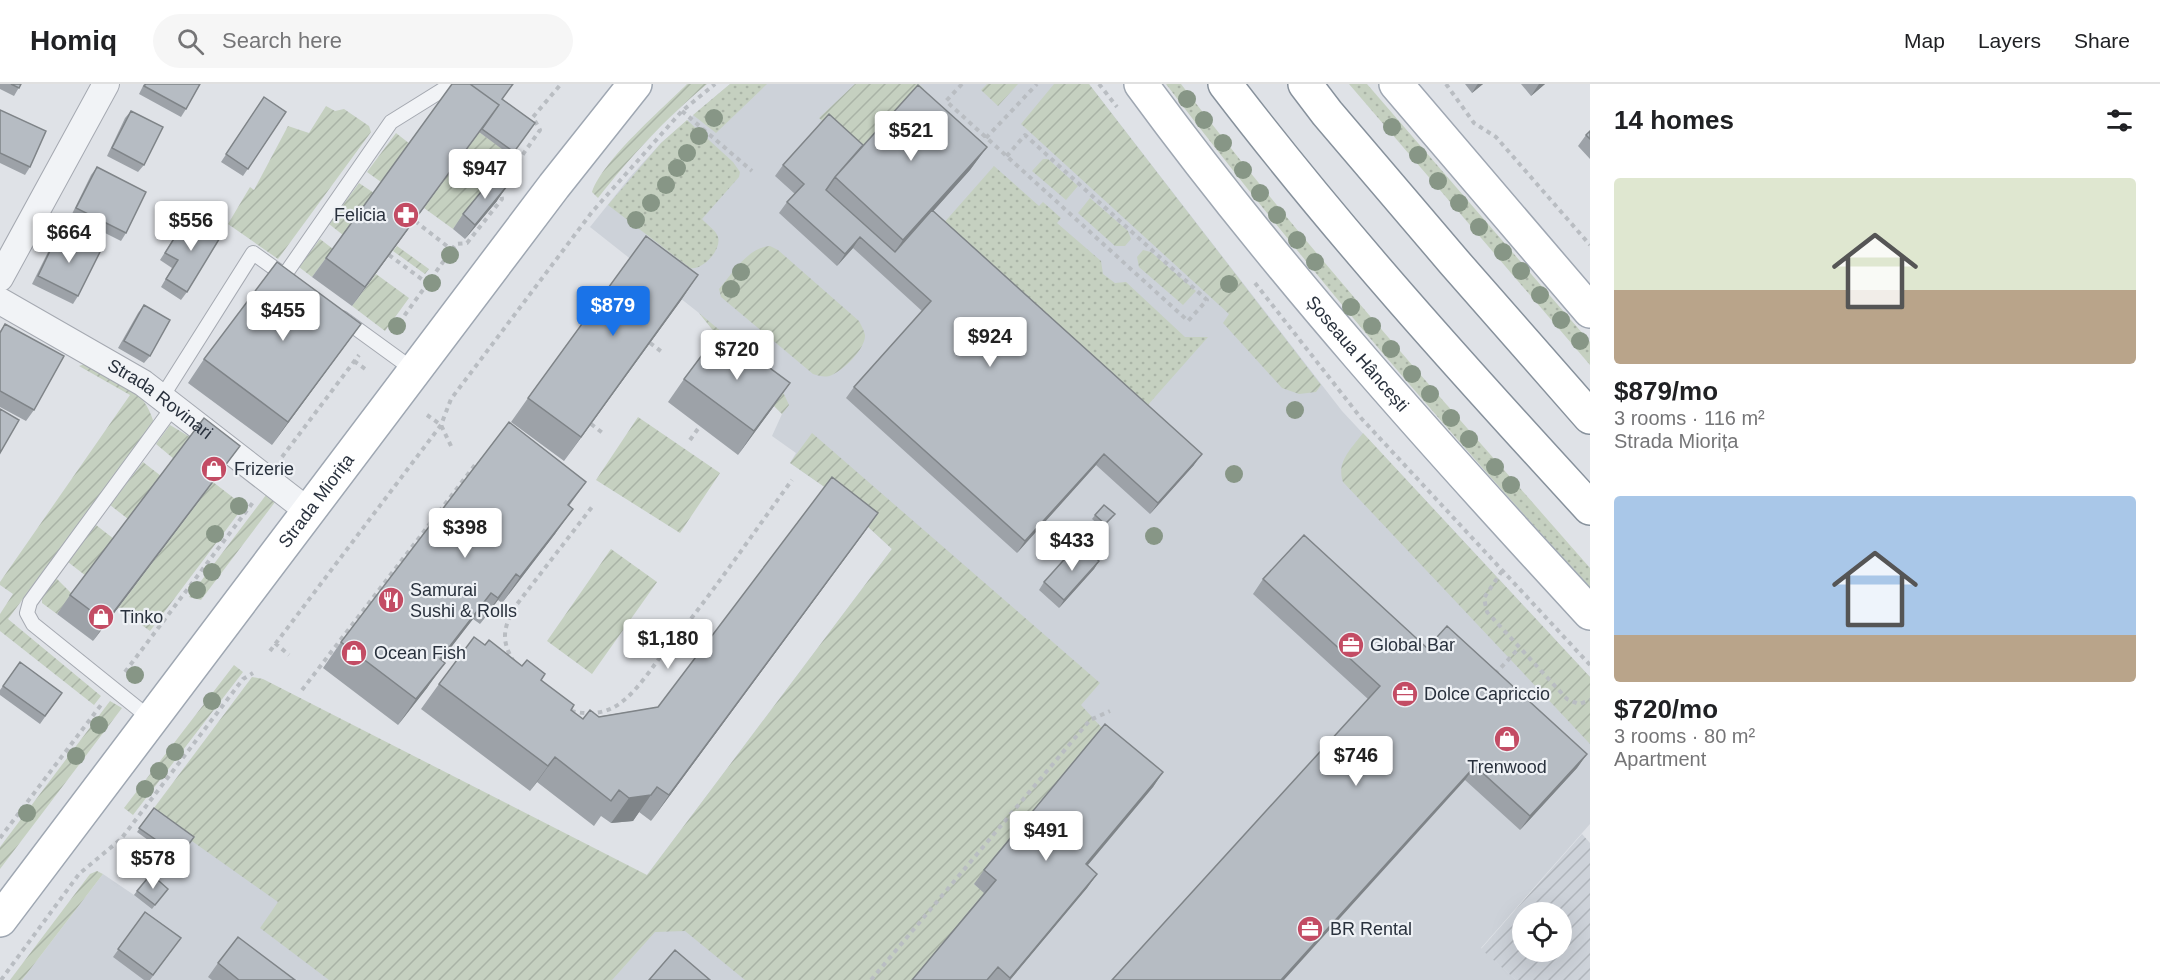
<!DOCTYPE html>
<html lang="en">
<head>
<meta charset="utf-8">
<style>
	:root { --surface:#fff; --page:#f6f6f6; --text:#202124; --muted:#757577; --line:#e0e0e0; --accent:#1a73e8 }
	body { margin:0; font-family:Arial,sans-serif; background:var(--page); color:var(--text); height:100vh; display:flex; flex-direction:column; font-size:22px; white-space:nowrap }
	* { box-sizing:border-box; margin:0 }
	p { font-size:20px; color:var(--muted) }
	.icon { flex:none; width:33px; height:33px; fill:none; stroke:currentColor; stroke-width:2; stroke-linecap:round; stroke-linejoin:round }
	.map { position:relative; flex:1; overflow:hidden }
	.panel { display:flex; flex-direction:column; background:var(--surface); width:570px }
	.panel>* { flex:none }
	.controls { position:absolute; left:1512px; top:818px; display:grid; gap:12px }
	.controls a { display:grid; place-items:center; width:60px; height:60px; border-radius:50%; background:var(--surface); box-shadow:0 6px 24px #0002; font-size:30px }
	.price { position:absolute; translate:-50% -51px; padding:0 14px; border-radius:6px; background:#fff; color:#222; font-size:20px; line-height:39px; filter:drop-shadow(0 2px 3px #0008) }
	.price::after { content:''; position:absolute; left:50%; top:36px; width:18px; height:14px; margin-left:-9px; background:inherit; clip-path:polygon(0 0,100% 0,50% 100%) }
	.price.active { background:var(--accent); color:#fff }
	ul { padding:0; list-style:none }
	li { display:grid; align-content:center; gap:12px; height:318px; padding:0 24px }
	li span { display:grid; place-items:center; height:186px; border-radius:6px; color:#555 }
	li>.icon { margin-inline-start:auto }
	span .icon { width:108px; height:108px; fill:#fffc; stroke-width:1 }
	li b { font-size:26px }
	h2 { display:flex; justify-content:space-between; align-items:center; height:72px; padding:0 24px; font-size:26px }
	header { display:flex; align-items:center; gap:36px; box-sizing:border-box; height:84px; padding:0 30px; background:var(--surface); border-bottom:2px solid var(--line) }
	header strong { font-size:28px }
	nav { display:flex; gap:33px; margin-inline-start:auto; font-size:21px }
	.search { width:420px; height:54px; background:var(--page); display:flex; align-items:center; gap:15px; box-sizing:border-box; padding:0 21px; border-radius:33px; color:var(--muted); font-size:22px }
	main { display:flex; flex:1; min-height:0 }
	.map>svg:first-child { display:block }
</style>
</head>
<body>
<header>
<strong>Homiq</strong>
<div class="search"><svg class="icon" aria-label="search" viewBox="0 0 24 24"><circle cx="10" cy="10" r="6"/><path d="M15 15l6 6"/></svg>Search here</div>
<nav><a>Map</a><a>Layers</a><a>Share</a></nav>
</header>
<main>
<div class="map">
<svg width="1590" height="896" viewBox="0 0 1590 896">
	<defs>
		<pattern id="industrial-furrows" width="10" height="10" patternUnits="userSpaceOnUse" patternTransform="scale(1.5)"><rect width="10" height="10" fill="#cdd2d9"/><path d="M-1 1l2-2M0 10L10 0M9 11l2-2" fill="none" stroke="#b0b5bb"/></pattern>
		<pattern id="grass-dots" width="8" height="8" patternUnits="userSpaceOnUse" patternTransform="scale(1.5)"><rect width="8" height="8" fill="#c5d0c0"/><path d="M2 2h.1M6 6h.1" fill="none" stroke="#a9b3a6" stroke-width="1.8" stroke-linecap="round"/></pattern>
		<pattern id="garden-furrows" width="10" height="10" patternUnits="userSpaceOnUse" patternTransform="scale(1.5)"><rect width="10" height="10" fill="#c5d0c0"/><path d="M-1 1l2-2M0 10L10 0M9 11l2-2" fill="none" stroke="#a9b3a6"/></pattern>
	</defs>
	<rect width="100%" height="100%" fill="#dfe2e7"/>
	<!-- built -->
	<path fill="#cdd2d9" d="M730,0H1089L1342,327L1590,593V740L1481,864L1516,896H22L103,790L134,811L180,749L647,791L892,465L826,404L790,379L796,369L772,352L782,330L774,322L699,229L590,143L630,93L661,59Z"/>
	<!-- industrial -->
	<path fill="url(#industrial-furrows)" fill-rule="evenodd" d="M1582,750L1590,759V896H1516L1481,865ZM1522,828H1562V867H1522Z"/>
	<!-- grass -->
	<path fill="url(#grass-dots)" d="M730,0H767L716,49L693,31Z
		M1166,0H1181C1309,168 1451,325 1590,484V503C1441,341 1299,175 1166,0Z
		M1349,0H1367L1590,258V281Z
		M687,36L733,78L740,88L739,93L702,135C707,141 716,146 718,153C722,166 702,187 690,184L608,121L661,59Z
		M994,82L1039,122L1043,118L1061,134L1057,139L1101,177L1103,190L1115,199L1126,198L1185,253H1208L1147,322L942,141Z"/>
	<!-- garden -->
	<path fill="url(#garden-furrows)" d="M687,0H707C664,36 632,71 598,114L592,108C603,76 662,25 687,0Z
		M855,0H919L924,5L906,27L860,70L819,34Z
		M987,0H1018L998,22L981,6Z
		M1054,0H1089L1321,301L1316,308L1299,310L1282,304L1223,239L1229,230L1021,40Z
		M326,22L335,27L344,25L369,42L371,48L278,175L228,140L250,103L254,106L288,42L309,49Z
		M479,48L511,71V76L486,108L484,106L453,145L424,124Z
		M396,49L410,60L381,98L367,88Z
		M1043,75H1048L1078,102L1066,116L1032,87Z
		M359,99L374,109L343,151L329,140Z
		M1090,114L1128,147L1131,155L1125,162H1115L1078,129Z
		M320,155L333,165L312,193L299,183Z
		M397,162L429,185L425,190L393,167Z
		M770,162L778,166L859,237C861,241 864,246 865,251C866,264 844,286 832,291C825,294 820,292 813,290L721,213L719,205C733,189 747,164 770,162Z
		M1143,166L1151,168L1196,207L1183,221L1139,183L1137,173Z
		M376,190L409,214L385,247L352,222Z
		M699,229L776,293L789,321L782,330L774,322Z
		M88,279C119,296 143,302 154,339L8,535L101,612L94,621L0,547V530L13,510L0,501V498L130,311L79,282Z
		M638,333L720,389L680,449L596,396Z
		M170,341L190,353L174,375L156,360Z
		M812,349L1100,599L1081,621L1102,644L974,800L986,810L914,896H745L685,847L655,848L612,896H329L260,844L278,818L151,728L252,593L263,595L647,791L892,465L826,404L790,379Z
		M1363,349L1590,593V660L1343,398C1336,378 1351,365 1363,349Z
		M143,378L161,392L128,435L110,421Z
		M213,398L244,422L150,547L118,524Z
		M266,411L275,418L201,516L189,513Z
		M96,441L114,455L86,492L68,478Z
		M611,465L657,498L592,590L547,557Z
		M56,494L72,510L57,530L42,519V513Z
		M234,581L243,588L133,731L124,724Z
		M110,617L122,624L0,785V763Z
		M97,787L103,790L22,896H10L90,790Z"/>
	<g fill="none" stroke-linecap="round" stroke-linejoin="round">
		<!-- service casing -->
		<g stroke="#a5a9b1" stroke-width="16">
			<path id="service" d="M284,192L391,38L452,0
				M342,234L415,287
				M162,313L253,169L288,194
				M151,635L33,540L27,529L30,518L46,496L173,323"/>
		</g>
		<!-- minor casing -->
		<g stroke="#a5a9b1" stroke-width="28">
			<g id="minor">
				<path d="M0,194L106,0"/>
				<path id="s1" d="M0,217L143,299L308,427"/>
			</g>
		</g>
		<!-- primary casing -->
		<g stroke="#9fa7b2" stroke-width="36">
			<g id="primary">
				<path id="s2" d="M1141,0C1278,187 1433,359 1590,529"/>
				<path d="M1396,0L1590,227"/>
				<path id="s3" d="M0,836L554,102L635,0"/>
			</g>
		</g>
		<!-- trunk casing -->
		<g stroke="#87919c" stroke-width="36">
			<path id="trunk" d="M1225,0C1338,148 1464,287 1590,424
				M1305,0L1327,29L1454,178L1590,333"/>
		</g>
		<!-- path -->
		<path stroke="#b9bdc2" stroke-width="4" stroke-dasharray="4.5 4.5" stroke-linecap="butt" d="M962,0L946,17L1188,237L1207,216L1025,51L1006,73
			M1099,0L1117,23
			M1446,0L1474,39L1496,53L1590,161
			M682,27L752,87
			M986,54L1037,0
			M415,137L452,166
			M389,171L427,199
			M1255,199L1361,334L1590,581
			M394,246L456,160L467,159L502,115L500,103L540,46L533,33L561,0
			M650,259L662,268
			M354,277L368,287
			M427,331L441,341L451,362
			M591,340L604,350
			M690,356L700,342
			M282,373L359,271
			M1502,487L1484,514L1487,528L1567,615L1579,620L1590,616
			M275,559L289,571
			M270,567L441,341L451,315L592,128L682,27L715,0
			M514,578C501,557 503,545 514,524L592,423
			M125,588L254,417
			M1495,590L1519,564
			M302,606L475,381
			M571,627C588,631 605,630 619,620C636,608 649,588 661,572C708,516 749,455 792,396
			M0,754L101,621
			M1,896L79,790L121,755L243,595L253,589
			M871,896L1090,636L1110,627"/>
		<!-- service -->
		<use href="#service" stroke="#f1f3f6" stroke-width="14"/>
		<!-- minor -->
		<use href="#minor" stroke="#f1f3f6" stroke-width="26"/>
		<!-- primary -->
		<use href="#primary" stroke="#fff" stroke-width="33"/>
		<!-- trunk -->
		<use href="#trunk" stroke="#fff" stroke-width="33"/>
	</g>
	<!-- trees -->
	<g fill="#879686">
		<circle cx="1187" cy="15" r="9"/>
		<circle cx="714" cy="34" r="9"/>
		<circle cx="1204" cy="36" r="9"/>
		<circle cx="1392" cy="43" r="9"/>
		<circle cx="699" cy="52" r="9"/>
		<circle cx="1223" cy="59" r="9"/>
		<circle cx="687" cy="69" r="9"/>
		<circle cx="1418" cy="71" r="9"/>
		<circle cx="677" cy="84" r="9"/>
		<circle cx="1243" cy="86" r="9"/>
		<circle cx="511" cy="92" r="9"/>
		<circle cx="1438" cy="97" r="9"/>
		<circle cx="666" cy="101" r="9"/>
		<circle cx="1260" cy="109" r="9"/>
		<circle cx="651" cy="119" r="9"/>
		<circle cx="1459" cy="119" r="9"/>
		<circle cx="1277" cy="131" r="9"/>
		<circle cx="636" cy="136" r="9"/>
		<circle cx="1479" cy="143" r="9"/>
		<circle cx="1297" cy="156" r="9"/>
		<circle cx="1503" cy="168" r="9"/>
		<circle cx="450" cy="171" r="9"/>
		<circle cx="1315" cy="178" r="9"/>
		<circle cx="1521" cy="187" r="9"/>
		<circle cx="741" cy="188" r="9"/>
		<circle cx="432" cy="199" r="9"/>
		<circle cx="1229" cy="200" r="9"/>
		<circle cx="731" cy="205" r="9"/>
		<circle cx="1540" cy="211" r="9"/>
		<circle cx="1351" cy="223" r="9"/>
		<circle cx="1561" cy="236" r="9"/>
		<circle cx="397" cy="242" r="9"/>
		<circle cx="1372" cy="242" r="9"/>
		<circle cx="1580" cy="257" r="9"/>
		<circle cx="1391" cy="265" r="9"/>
		<circle cx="1412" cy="290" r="9"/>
		<circle cx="1430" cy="310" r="9"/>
		<circle cx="1295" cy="326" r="9"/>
		<circle cx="1451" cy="334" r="9"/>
		<circle cx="1469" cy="355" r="9"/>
		<circle cx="1495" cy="383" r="9"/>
		<circle cx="1234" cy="390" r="9"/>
		<circle cx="1511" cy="401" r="9"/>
		<circle cx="239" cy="422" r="9"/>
		<circle cx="215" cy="450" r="9"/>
		<circle cx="1154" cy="452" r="9"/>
		<circle cx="212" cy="488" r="9"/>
		<circle cx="197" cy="506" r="9"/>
		<circle cx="135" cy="591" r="9"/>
		<circle cx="212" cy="617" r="9"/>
		<circle cx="99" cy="641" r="9"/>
		<circle cx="175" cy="668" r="9"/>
		<circle cx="76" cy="672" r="9"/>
		<circle cx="159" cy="687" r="9"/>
		<circle cx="145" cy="705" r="9"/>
		<circle cx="27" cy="729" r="9"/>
	</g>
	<!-- wall -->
	<path fill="#9da2a8" d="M0,0H21L14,12L0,5Z
		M144,0H200L186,25L181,33L139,10Z
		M1465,0H1483L1472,9Z
		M1521,0H1545L1531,12Z
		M264,13L286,28L243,92L221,78Z
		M502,15L535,39L512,70L514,72L504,85L498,80L506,68L479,48L352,222L312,193L326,174Z
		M0,26L30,83L25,91L0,79Z
		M131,27L144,81L138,88L107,72L125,34Z
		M1590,47V75L1578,62L1586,51Z
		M863,61L987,63L970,86L933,127L1194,381L1150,430L1096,381L1017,469L846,314L854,303L922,227L853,164L837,182L779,129L787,118L795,110L775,92L783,81Z
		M97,83L126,149L121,157L71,132L91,91Z
		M495,85L497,94V117L465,155L453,145L463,130L487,100L485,99Z
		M188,132L187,208L181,216L161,203L172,184L160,176Z
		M59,148L78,212L73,220L32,200L54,156Z
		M682,215L564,377L511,338L528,314Z
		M144,221L150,272L144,279L118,264L138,229Z
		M5,240L34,326L26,337L0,323V247Z
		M361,240L272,361L188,299L204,275Z
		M684,295L774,322L738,371L668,318Z
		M226,381L93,557L57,530L70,511Z
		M586,398L569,422L555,450L502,519L498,516L480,540L473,535L441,576L427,604L398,641L323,584L341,558Z
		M878,429L860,454L651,737L639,728L633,737L611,739L601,732L594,742L537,698L530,707L421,625L439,600L485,561L522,582L541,596L571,626L583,635L658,623Z
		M1095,431L1112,434L1102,444L1092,435Z
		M1099,477L1094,485L1059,524L1039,506L1044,498Z
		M1263,495L1427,564L1587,670L1577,684L1520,746L1465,696L1368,615L1253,510Z
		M20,578L62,609L40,640L0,611V606Z
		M1163,688L1153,703L1088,781L1097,790L1087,804L1010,896H912L984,809L974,800L984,786Z
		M154,724L194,753L175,781L163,773L166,769L137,748Z
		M168,805L152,825L134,811L137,807Z
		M145,828L181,854L150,896H144L113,873Z
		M218,879L295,896H212L208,893Z"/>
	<!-- shaded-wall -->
	<path fill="#7f8488" d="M1478,0H1483L1472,9L1477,1Z
		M1539,0H1545L1531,12Z
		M499,21L485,40L352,222L365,203Z
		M987,63L970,86L887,179L903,156Z
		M507,102L497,117L465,155L475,141Z
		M860,153L853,164L837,182L845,170Z
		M698,191L682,215L564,377L581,353Z
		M361,240L344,263L272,361L288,338Z
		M790,299L774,322L738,371L754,347Z
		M240,362L226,381L93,557L106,538Z
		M1104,370L1096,381L1017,469L1025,457Z
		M1202,370L1194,381L1150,430L1158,419Z
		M573,425L555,450L502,519L520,493Z
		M878,429L860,454L651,737L669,711Z
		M1099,477L1094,485L1059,524L1064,516Z
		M516,490L498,516L480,540L498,514Z
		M491,509L473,535L422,601L440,575Z
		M445,579L427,604L398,641L416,615Z
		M1587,670L1577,684L1520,746L1530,732Z
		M555,673L537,698L530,707L548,682Z
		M1475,682L1465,696L1284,896H1281Z
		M1163,688L1153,703L1076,795L1086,780Z
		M651,711L633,737L611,739L629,714Z
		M1097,790L1087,804L1010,896H1009Z"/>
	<!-- building -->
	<path fill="#b6bcc3" stroke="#7f8488" stroke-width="1.5" d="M11,0H21L19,4Z
		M146,0H200L186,25L144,2Z
		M452,0H470L499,21L365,203L326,174Z
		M470,0H513L502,15L535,39L514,68L482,45L499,21Z
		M918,1L987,63L903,156L835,93Z
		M264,13L286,28L248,85L226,70Z
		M0,26L46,47L30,83L0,69Z
		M131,27L163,43L144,81L112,64Z
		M829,30L863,61L835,93L826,106L895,168L932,126L1202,370L1158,419L1104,370L1025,457L854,303L931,217L860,153L845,170L787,118L804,100L783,81Z
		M1590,47V55L1586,51Z
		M507,67L514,72L507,81L501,76Z
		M97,83L146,108L126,149L76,124Z
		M495,85L501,89L497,94L494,92L490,96L488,95Z
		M494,92L507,102L475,141L463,130Z
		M188,132L221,152L187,208L166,195L178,176L165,169Z
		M59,148L100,168L78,212L38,192Z
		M646,152L698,191L581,353L528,314Z
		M277,178L361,240L288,338L204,275Z
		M144,221L170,236L150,272L124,257Z
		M5,240L64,272L34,326L0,307V249Z
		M720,247L790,299L754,347L684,295Z
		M0,325L19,336L0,369Z
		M204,334L240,362L106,538L70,511Z
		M509,338L586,398L568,421L573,425L520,493L516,490L498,514L491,509L440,575L445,579L416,615L341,558Z
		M832,393L878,429L669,711L657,703L651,711L629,714L619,706L611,717L555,673L548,682L439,600L474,553L485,561L489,556L522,582L527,576L545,590L541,596L574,621L571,626L583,635L590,626L599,633L658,623Z
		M1104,421L1115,430L1105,440L1095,431Z
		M1304,451L1427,564L1447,542L1587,670L1530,732L1475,682L1281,896H1112L1380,602L1263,495Z
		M1079,459L1099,477L1064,516L1044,498Z
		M20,578L62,609L45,632L3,602Z
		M1105,640L1163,688L1086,780L1097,790L1010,894L998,883L987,896H912L996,796L984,786Z
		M154,724L194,753L177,777L166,769L169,765L139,744Z
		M151,790L168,805L155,821L137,807Z
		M145,828L181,854L153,891L118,865Z
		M238,853L295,896H239L218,879Z
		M675,866L710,896H649Z"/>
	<!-- icons -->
	<defs>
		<g id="pharmacy-disc" transform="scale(1.35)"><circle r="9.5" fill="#c34c64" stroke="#eef1f5"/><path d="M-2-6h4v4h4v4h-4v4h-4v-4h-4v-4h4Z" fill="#fff"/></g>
		<g id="shop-disc" transform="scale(1.35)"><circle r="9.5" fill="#c34c64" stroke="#eef1f5"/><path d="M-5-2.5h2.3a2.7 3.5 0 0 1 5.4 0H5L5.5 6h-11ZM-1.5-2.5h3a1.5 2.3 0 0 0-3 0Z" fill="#fff"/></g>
		<g id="restaurant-disc" transform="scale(1.35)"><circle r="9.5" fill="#c34c64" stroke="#eef1f5"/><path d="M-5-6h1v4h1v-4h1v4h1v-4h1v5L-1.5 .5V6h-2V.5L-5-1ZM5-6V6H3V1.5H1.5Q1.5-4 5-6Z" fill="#fff"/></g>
		<g id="office-disc" transform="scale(1.35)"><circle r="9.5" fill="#c34c64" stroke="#eef1f5"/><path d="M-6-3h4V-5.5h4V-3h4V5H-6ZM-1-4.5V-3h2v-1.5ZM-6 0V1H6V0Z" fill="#fff"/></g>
	</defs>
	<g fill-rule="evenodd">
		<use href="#pharmacy-disc" x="406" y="131"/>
		<use href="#shop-disc" x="214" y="385"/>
		<use href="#restaurant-disc" x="391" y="516"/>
		<use href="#shop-disc" x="101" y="533"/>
		<use href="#office-disc" x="1351" y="561"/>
		<use href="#shop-disc" x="354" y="569"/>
		<use href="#office-disc" x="1405" y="610"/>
		<use href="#shop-disc" x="1507" y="655"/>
		<use href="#office-disc" x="1310" y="845"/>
	</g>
	<g text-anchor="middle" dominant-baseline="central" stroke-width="4.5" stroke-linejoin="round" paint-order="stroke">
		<!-- poi labels -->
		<g font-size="18" fill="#29313d" stroke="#eef1f5" text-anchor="start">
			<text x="386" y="131" text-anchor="end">Felicia</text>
			<text x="234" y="385">Frizerie</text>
			<text x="410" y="506">Samurai<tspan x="410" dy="21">Sushi &amp; Rolls</tspan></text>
			<text x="120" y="533">Tinko</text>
			<text x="1370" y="561">Global Bar</text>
			<text x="374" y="569">Ocean Fish</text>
			<text x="1424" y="610">Dolce Capriccio</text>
			<text x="1507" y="683" text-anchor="middle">Trenwood</text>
			<text x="1330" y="845">BR Rental</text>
		</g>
		<!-- street labels -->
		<g font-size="18" fill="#29313d" stroke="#eef1f5">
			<text stroke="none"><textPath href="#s2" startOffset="346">Șoseaua Hâncești</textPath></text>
			<text stroke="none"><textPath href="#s1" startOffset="188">Strada Rovinari</textPath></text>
			<text stroke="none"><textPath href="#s3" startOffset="525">Strada Miorița</textPath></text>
		</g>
	</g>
</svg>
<div class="controls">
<a><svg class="icon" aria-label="locate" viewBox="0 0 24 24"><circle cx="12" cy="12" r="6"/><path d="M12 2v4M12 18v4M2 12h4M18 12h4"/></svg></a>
</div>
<b class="price" style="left:911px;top:78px">$521</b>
<b class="price" style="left:485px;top:116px">$947</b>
<b class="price" style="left:191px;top:168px">$556</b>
<b class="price" style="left:69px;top:180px">$664</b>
<b class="price active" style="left:613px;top:253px">$879</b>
<b class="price" style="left:283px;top:258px">$455</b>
<b class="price" style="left:990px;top:284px">$924</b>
<b class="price" style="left:737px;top:297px">$720</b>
<b class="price" style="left:465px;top:475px">$398</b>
<b class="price" style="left:1072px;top:488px">$433</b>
<b class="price" style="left:668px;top:586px">$1,180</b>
<b class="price" style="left:1356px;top:703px">$746</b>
<b class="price" style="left:1046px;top:778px">$491</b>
<b class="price" style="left:153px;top:806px">$578</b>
</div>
<section class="panel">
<h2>14 homes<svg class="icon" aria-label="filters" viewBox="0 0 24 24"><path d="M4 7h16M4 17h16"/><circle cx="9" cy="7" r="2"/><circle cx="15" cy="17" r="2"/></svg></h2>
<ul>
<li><span style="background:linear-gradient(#dfe7d0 60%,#b9a48a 0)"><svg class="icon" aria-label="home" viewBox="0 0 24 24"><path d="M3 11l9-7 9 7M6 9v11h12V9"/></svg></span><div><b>$879/mo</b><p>3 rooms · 116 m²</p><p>Strada Miorița</p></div></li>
<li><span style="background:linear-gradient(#a9c7e8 75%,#b9a48a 0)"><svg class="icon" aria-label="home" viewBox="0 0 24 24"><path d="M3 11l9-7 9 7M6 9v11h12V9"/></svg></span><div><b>$720/mo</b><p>3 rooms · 80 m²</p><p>Apartment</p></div></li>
</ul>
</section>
</main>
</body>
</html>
